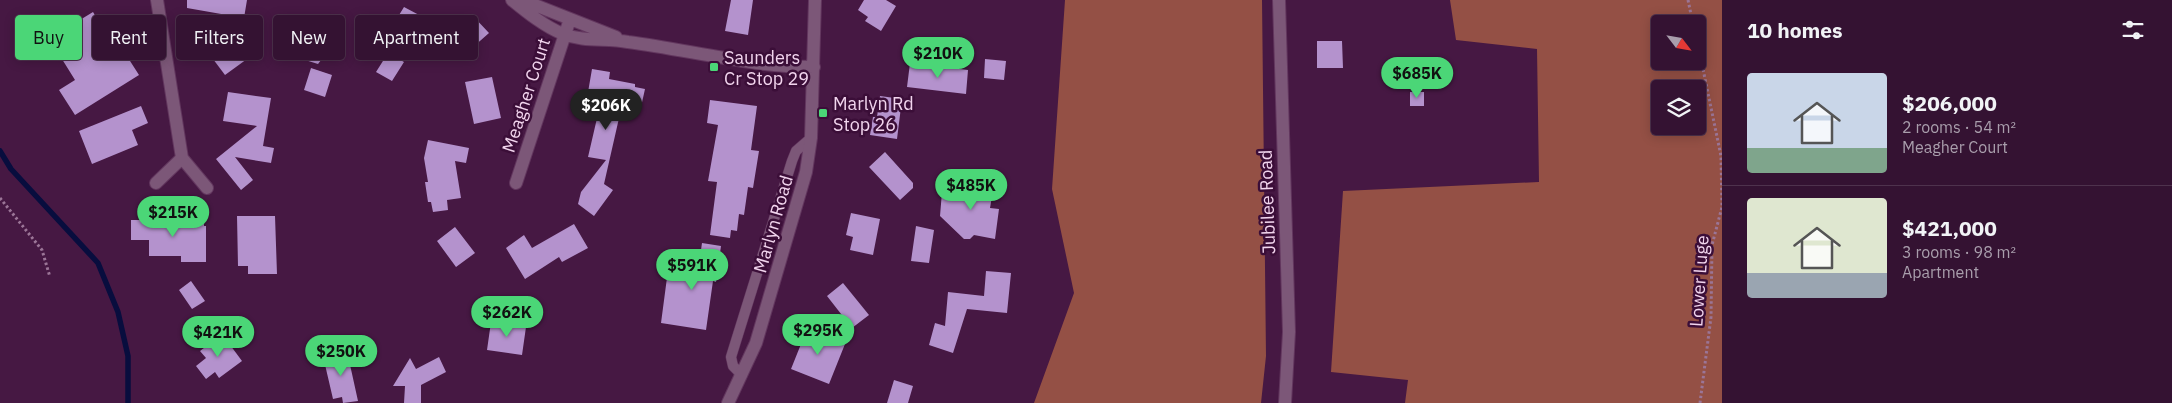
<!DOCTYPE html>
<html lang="en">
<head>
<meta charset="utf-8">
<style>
	:root { --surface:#341232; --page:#3f203e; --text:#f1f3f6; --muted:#a99eac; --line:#4e324d; --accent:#4bd677 }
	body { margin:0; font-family:"IBM Plex Sans",sans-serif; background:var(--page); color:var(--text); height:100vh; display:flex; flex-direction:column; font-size:19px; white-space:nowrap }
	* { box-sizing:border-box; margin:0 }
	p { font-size:16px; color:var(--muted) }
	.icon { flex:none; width:28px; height:28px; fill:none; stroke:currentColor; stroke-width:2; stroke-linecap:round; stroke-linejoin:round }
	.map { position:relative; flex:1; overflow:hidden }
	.sheet { display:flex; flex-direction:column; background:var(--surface); width:450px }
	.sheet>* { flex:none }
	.banner { position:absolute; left:15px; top:15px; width:475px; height:45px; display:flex; gap:10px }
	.needle { width:32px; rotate:121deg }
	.tools { position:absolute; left:1651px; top:15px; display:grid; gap:10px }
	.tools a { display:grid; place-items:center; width:55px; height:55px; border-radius:5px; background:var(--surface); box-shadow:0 2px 12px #0003,0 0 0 1px var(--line); font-size:25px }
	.price { position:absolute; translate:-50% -42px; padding:0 11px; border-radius:18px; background:var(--accent); color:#111; font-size:16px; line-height:32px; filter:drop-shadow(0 1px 2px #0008) }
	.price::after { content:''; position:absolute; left:50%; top:30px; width:15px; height:11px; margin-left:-8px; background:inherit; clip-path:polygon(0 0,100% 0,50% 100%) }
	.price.current { background:#222; color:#fff }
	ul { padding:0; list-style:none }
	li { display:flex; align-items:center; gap:15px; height:125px; padding:0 25px }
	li+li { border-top:1px solid var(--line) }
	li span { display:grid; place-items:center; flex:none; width:140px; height:100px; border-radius:5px; color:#555 }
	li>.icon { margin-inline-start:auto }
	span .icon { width:60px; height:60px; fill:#fffc; stroke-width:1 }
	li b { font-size:21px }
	h2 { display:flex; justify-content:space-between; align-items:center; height:60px; padding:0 25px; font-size:21px }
	.pill { padding:0 18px; border-radius:5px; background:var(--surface); box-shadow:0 2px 12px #0003,0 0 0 1px var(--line); font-size:18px; line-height:45px }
	.pill.current { background:var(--accent); color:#111 }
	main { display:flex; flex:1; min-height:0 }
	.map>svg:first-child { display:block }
</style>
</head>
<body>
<main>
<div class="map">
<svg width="1722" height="403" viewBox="0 0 1722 403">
	<rect width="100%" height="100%" fill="#461843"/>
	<!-- forest -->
	<path fill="#945045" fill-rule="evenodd" d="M1065,0H1262L1266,356L1261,403H1034L1074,293L1052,189Z
		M1450,0H1722V403H1405L1408,380L1331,372L1343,191L1539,182L1537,49L1456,40ZM1660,24H1698V61H1660ZM1660,89H1698V126H1660Z"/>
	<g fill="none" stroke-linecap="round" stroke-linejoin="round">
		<!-- stream -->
		<path stroke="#080d3e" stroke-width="5.5" d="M0,151L11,169L98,263L118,312L128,356V403"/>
	</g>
	<!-- building -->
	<path fill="#b492cd" d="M187,0H247L244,18L187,8Z
		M731,0H753L748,35L725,31Z
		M864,0H886L896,6L881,31L865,21L868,17L858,10Z
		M404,7L421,16L403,50L380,37L392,18L396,20Z
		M93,12L118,53L123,50L139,75L75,115L59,90L75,80L52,43V37Z
		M309,16L327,22L321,42L303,36Z
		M473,16L489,33L472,48L456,31Z
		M228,35L247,59L225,75L207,51Z
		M308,39L325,45V55L318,64L302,59Z
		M1317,41H1342L1343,68H1317Z
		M388,53L404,62L392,81L376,72Z
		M985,59L1006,61L1004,80L984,78Z
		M910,63L968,70L966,94L907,87Z
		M311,68L332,75L325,97L304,90Z
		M592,69L610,72L609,79L635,84V87L645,89L641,107L622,105L604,184L613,190L594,216L578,204L581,192L606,160L588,157L601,101L587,98Z
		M492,77L501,118L474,124L465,82Z
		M228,92L271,98L263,146L274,148L271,163L235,157L253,180L241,190L216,159L257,126L223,121Z
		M1410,92H1424V106H1410Z
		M880,96L902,99L897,139L870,135L873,117H877Z
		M710,100L757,106L751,150L759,151L753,188L748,187L744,215L739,214L737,231L731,230L730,238L710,235L717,182L708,181L718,125L707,123Z
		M141,106L148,123L132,130L138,145L92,164L79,131Z
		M428,140L469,148L466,163L455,161L461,198L447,200L448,210L433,212L431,202H428L425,182H428L424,158Z
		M885,152L913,183V188L900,200L869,167Z
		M967,180L994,184L990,208L999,209L995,239L974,235L970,239H964L940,216L942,192L965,195Z
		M851,213L880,219L873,255L850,250L853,237L846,235Z
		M237,216H275L277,274H248V266H238Z
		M180,218H204V226H206V262H181V256H149V240H131V220H180Z
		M574,224L588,248L562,262L559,257L525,279L506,248L524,235L532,248Z
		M916,226L934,230L929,263L911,261Z
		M455,227L475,253L456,267L437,241Z
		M702,243L721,246L716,282L713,281L706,330L661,323L668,270L683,272L684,262L699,264Z
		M986,271L1011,273L1007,313L967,309L953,353L929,345L935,323L945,326L948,292L984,296Z
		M191,281L205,301L192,309L179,290Z
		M843,283L869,315L852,328L827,296Z
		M491,322L526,327L522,355L487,350Z
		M807,329L845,344L829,384L791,369Z
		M222,334L242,361L219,378L215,372L206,379L196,366L206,358L200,351Z
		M347,351L358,401L343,403L342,397L333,399L323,356Z
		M439,357L446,372L421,385V403H404L405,386H393L410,358L416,369Z
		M894,380L913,386L908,403H887Z"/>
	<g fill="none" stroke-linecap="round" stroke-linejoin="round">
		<!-- lane casing -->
		<g stroke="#62365e" stroke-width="11">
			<path id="lane" d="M742,375L733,366L731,357L792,161L796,151L811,138"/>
		</g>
		<!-- street casing -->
		<g stroke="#62365e" stroke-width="14">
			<path id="street" d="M157,0L182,158L207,188
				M512,0C528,13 544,26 563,34C584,42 606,38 628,42C690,50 751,67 814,67
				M522,0L616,37
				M1279,0L1289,332L1285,403
				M156,183L182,158
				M516,183L570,19
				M728,403L756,343L806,172L811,138L815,0"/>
		</g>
		<!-- path -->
		<path stroke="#9b7597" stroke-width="3" stroke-dasharray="2.5 2.5" stroke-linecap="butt" d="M1688,0L1693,24
			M1698,45L1721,156L1722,207L1712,245L1711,317L1700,403
			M0,198L42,250L50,277"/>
		<!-- lane -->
		<use href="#lane" stroke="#7c5778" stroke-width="10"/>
		<!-- street -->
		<use href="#street" stroke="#7c5778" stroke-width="12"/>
	</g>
	<!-- markers -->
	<g fill="#4bd677" stroke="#3b0e38" stroke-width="2">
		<rect x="709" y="62" width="10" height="10" rx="2.5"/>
		<rect x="818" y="108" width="10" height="10" rx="2.5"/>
	</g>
	<g text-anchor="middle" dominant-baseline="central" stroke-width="5" stroke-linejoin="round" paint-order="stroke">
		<!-- poi labels -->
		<g font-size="18" fill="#f2d5ee" stroke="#3b0e38" text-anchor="start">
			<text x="724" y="57">Saunders<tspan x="724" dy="21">Cr Stop 29</tspan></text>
			<text x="833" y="103">Marlyn Rd<tspan x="833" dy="21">Stop 26</tspan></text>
		</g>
		<!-- street labels -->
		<g font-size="18" fill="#f2d5ee" stroke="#3b0e38">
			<text transform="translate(526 95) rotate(-72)">Meagher Court</text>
			<text transform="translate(1267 202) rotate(-92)">Jubilee Road</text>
			<text transform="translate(773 224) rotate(-74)">Marlyn Road</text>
			<text transform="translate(1699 281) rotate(-86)">Lower Luge</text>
		</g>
	</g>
</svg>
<div class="tools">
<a><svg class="needle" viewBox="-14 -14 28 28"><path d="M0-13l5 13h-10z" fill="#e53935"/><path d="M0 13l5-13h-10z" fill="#a99eac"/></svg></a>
<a><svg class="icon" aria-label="layers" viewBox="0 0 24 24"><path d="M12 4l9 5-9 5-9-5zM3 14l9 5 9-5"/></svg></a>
</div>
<b class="price" style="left:938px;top:79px">$210K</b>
<b class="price" style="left:1417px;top:99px">$685K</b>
<b class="price current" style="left:606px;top:131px">$206K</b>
<b class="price" style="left:971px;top:211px">$485K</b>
<b class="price" style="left:173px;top:238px">$215K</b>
<b class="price" style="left:692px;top:291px">$591K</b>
<b class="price" style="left:507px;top:338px">$262K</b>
<b class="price" style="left:818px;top:356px">$295K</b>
<b class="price" style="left:218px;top:358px">$421K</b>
<b class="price" style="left:341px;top:377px">$250K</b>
<div class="banner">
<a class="pill current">Buy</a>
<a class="pill">Rent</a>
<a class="pill">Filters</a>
<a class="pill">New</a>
<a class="pill">Apartment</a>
</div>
</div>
<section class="sheet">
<h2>10 homes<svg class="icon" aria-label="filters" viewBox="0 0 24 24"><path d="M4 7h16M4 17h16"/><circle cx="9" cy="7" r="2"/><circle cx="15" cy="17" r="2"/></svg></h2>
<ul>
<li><span style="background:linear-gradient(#c9d6e8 75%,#7fa58c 0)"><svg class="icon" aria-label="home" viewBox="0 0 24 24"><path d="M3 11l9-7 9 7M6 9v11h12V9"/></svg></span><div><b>$206,000</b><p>2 rooms · 54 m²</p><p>Meagher Court</p></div></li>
<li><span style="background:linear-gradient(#dfe7d0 75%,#9aa5b1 0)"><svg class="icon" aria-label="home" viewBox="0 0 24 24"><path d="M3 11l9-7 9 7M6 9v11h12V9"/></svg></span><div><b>$421,000</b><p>3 rooms · 98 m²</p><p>Apartment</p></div></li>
</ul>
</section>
</main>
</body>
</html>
